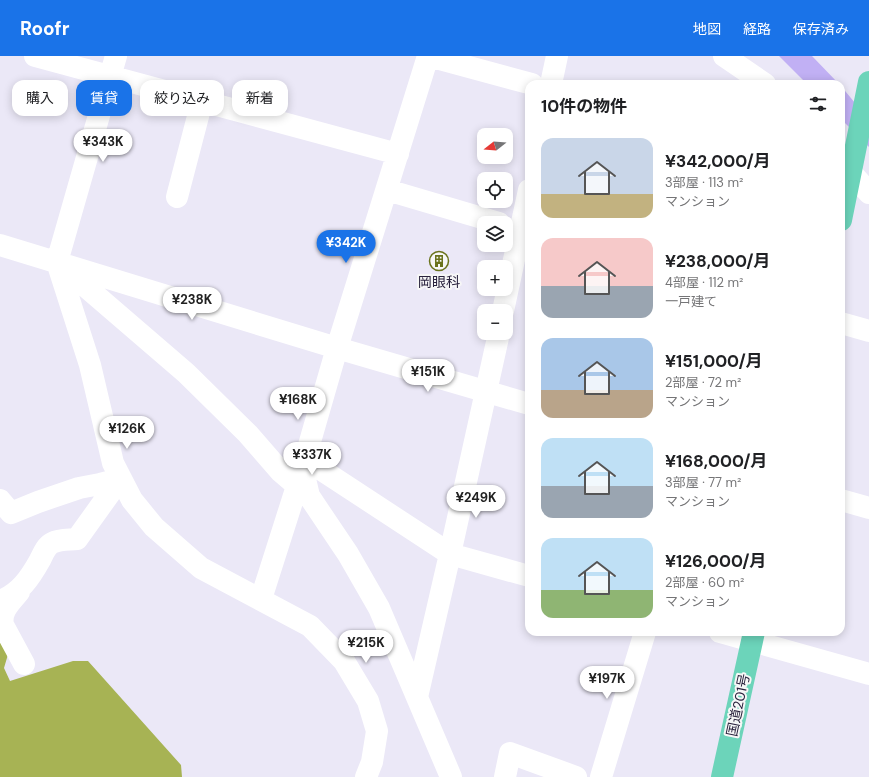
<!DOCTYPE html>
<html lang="ja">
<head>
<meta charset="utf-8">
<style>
	:root { --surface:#fff; --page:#f6f6f6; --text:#202124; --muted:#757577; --accent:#1a73e8 }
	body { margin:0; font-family:"DM Sans","Noto Sans JP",sans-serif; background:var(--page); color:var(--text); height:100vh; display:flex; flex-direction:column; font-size:15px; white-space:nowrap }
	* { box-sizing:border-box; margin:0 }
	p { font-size:13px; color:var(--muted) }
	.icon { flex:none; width:22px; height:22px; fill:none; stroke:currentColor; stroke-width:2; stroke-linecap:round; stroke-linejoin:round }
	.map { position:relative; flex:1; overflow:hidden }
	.sheet { position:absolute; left:525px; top:24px; width:320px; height:556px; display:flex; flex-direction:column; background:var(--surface); border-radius:12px; box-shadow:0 2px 10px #0003 }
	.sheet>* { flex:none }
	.top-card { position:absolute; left:12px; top:24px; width:380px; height:36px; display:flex; gap:8px }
	.needle { width:26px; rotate:253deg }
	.buttons { position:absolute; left:477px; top:72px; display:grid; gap:8px }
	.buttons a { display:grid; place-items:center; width:36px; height:36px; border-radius:8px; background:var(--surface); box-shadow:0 2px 10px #0003; font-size:20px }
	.price { position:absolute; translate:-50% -34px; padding:0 9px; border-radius:14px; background:#fff; color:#222; font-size:13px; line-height:26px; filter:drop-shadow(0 1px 2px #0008) }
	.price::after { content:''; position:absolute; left:50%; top:24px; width:12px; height:9px; margin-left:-6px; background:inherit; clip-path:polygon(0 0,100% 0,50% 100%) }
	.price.on { background:var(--accent); color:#fff }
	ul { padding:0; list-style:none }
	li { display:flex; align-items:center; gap:12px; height:100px; padding:0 16px }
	li span { display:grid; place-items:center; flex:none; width:112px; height:80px; border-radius:12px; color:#555 }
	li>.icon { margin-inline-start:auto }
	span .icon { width:48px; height:48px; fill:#fffc; stroke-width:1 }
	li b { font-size:17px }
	h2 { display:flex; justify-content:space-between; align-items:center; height:48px; padding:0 16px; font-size:17px }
	.chip { padding:0 14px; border-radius:12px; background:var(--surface); box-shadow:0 2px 10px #0003; font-size:14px; line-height:36px }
	.chip.on { background:var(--accent); color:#fff }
	header { display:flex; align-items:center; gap:24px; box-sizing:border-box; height:56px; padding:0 20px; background:var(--accent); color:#fff }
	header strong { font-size:19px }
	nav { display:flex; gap:22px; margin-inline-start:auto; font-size:14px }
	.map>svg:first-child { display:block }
</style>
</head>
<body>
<header>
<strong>Roofr</strong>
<nav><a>地図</a><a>経路</a><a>保存済み</a></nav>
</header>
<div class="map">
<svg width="869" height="721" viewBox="0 0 869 721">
	<rect width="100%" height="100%" fill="#ebe8f7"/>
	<!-- forest -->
	<path fill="#a7b354" d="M0,575L9,595L4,612L10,625L73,605H88L181,709L182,721H0Z"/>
	<!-- water -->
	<path fill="#c1b0f4" d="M779,0H812L839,28H807Z
		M841,30L869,64V91L841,63Z"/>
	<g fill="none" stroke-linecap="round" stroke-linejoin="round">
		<!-- minor -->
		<path stroke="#fff" stroke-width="22" d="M35,0L398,98
			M116,0L57,206L90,309L113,407L132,444L154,471L201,512L310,570L344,605L368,645L377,675L372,706L366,721
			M428,0L532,28
			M724,0L765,28
			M551,28L557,0
			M841,105L869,137
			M387,134L499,167
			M177,141L202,45
			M0,189L337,292L529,348
			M57,206L186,317L248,378L281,416L309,440L348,498L379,552L451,721
			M503,255L529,134
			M841,267L869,275
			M305,403L450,498L529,520
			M309,440L305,423V403L337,292L428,0
			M0,444L11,457L38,446L79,432L100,428L120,423
			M841,444L869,452
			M19,536C11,546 0,555 3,569L24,608
			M261,543L297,430
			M0,545C20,537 30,522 40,504C43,498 46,490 52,487C60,483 69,484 77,483L120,423
			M720,576L869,618
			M417,641L450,498L499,277
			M505,721L510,697L576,721
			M601,721L645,576"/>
		<!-- highway -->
		<path stroke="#6cd4ba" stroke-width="22" d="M841,164L869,26
			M722,721L754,576"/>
	</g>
	<!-- icons -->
	<defs>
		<g id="building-ring" transform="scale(1)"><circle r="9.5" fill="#f7f7f7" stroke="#6a731c" stroke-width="1.5"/><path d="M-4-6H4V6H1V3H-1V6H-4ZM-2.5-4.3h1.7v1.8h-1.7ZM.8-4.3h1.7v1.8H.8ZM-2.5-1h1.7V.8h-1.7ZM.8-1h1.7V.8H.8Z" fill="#6a731c"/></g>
	</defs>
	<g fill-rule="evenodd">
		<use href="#building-ring" x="439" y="205"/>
	</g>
	<g text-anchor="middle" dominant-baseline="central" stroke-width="4" stroke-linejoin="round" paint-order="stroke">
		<!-- poi labels -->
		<g font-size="14" fill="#29223d" stroke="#f7f7f7">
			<text x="439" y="226">岡眼科</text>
		</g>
		<!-- street labels -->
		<g font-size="14" fill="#29223d" stroke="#f7f7f7">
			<text transform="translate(738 649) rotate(-78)">国道201号</text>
		</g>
	</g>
</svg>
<div class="buttons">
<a><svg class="needle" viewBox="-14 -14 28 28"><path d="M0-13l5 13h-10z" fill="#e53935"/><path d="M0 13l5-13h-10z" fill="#757577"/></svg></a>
<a><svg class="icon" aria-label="locate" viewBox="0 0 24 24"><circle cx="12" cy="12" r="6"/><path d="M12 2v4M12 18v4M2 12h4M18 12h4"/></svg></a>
<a><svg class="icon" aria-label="layers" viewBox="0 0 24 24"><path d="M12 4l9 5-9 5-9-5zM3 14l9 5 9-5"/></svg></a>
<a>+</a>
<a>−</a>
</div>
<b class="price" style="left:103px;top:107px">¥343K</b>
<b class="price on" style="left:346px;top:208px">¥342K</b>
<b class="price" style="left:192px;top:265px">¥238K</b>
<b class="price" style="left:428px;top:337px">¥151K</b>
<b class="price" style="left:298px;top:365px">¥168K</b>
<b class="price" style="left:127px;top:394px">¥126K</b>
<b class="price" style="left:312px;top:420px">¥337K</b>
<b class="price" style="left:476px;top:463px">¥249K</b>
<b class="price" style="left:366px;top:608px">¥215K</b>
<b class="price" style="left:607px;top:644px">¥197K</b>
<div class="top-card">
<a class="chip">購入</a>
<a class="chip on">賃貸</a>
<a class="chip">絞り込み</a>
<a class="chip">新着</a>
</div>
<section class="sheet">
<h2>10件の物件<svg class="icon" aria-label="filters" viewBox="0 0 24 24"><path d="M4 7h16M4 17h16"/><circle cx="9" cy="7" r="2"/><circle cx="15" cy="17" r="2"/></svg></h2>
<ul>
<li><span style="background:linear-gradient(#c9d6e8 70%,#c2b280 0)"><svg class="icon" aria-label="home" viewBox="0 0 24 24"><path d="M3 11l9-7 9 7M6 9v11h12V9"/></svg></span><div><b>¥342,000/月</b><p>3部屋 · 113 m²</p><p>マンション</p></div></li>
<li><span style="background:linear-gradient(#f6c9c9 60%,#9aa5b1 0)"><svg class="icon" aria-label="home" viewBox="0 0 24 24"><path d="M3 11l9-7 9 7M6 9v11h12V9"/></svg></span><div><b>¥238,000/月</b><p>4部屋 · 112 m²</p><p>一戸建て</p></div></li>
<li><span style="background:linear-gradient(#a9c7e8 65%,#b9a48a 0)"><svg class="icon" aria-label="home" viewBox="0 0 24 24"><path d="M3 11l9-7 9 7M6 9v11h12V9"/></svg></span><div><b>¥151,000/月</b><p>2部屋 · 72 m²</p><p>マンション</p></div></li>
<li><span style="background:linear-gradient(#bfe0f5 60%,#9aa5b1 0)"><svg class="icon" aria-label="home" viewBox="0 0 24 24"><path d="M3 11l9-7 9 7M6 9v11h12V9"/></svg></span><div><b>¥168,000/月</b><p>3部屋 · 77 m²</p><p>マンション</p></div></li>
<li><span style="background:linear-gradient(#bfe0f5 65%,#8fb573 0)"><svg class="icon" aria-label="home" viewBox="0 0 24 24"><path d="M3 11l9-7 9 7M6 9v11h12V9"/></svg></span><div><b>¥126,000/月</b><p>2部屋 · 60 m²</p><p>マンション</p></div></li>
</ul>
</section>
</div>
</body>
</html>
